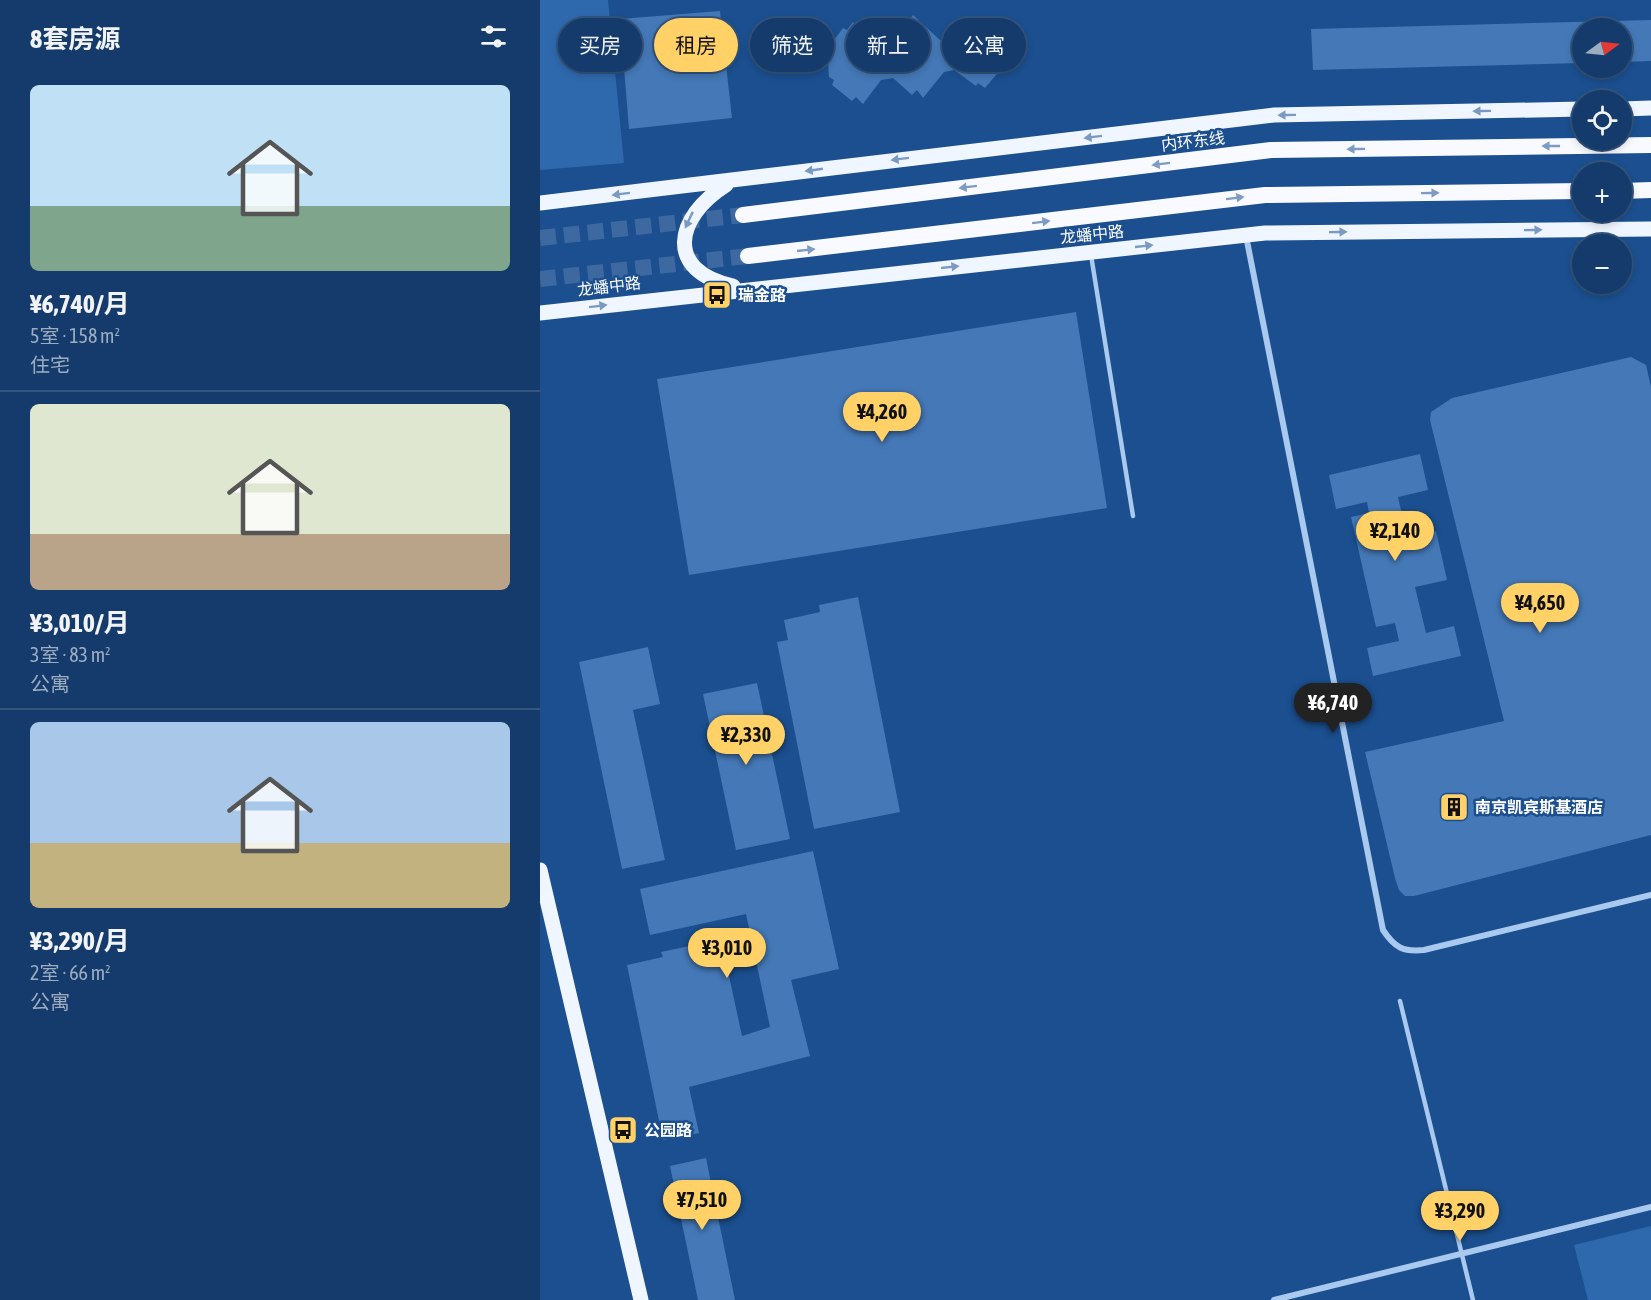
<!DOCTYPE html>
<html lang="zh">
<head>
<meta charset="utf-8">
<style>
	:root { --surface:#143b6b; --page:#214673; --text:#f1f3f6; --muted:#9dadc1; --line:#33557e; --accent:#ffd166 }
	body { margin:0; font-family:"Asap Condensed","Noto Sans SC",sans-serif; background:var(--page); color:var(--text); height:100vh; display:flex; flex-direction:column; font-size:22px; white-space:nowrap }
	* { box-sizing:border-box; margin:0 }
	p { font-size:20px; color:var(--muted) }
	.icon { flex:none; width:33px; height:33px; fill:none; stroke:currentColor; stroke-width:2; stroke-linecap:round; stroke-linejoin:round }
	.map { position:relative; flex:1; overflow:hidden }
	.details { display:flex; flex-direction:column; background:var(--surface); width:540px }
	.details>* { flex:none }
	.top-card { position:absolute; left:18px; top:18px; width:570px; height:54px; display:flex; gap:12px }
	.needle { width:39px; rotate:75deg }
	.controls { position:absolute; left:1032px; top:18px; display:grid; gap:12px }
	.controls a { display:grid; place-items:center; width:60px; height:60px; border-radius:50%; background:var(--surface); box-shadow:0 3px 9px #0003,0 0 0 2px var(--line); font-size:30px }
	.price { position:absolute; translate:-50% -51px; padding:0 14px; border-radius:21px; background:var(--accent); color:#111; font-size:20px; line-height:39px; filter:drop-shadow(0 2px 3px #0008) }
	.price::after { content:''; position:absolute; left:50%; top:36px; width:18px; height:14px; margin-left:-9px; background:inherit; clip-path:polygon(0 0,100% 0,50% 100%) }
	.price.current { background:#222; color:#fff }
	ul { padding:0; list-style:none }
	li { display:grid; align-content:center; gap:12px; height:318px; padding:0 30px }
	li+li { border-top:2px solid var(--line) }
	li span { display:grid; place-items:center; height:186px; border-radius:9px; color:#555 }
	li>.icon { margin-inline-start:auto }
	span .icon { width:108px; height:108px; fill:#fffc; stroke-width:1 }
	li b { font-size:26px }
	h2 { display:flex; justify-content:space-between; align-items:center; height:72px; padding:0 30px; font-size:26px }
	.chip { padding:0 21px; border-radius:27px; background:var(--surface); box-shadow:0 3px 9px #0003,0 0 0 2px var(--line); font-size:21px; line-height:54px }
	.chip.current { background:var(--accent); color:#111 }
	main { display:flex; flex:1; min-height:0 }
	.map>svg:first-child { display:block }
</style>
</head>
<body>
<main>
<section class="details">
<h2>8套房源<svg class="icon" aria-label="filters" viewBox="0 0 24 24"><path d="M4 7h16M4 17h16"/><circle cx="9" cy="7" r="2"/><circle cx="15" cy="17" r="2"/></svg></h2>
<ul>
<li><span style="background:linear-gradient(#bfe0f5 65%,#7fa58c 0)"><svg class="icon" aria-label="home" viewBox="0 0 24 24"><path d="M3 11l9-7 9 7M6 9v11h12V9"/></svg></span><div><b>¥6,740/月</b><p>5室 · 158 m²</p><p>住宅</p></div></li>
<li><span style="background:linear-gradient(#dfe7d0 70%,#b9a48a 0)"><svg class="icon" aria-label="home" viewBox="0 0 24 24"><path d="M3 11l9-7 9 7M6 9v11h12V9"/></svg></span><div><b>¥3,010/月</b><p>3室 · 83 m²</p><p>公寓</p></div></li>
<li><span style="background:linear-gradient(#a9c7e8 65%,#c2b280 0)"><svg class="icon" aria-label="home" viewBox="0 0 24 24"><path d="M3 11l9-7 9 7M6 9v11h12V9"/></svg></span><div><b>¥3,290/月</b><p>2室 · 66 m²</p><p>公寓</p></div></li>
</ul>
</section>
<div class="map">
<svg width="1111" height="1300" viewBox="0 0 1111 1300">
	<rect width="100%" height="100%" fill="#1b4f8f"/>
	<!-- green -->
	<path fill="#2e69ad" d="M0,0H68L84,163L0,170Z
		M1111,1226V1300H1048L1034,1245Z"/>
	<!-- building -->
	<path fill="#4478b7" d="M180,11L192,118L89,129L80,19Z
		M373,15L400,40L409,39L426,16L437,23L444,17L466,35L467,54L471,57L445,88L438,83L436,86L414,70L404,72L383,98L377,90L372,95L353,78L341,80L323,104L316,97L312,101L292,85L294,80L289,77L288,62L291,56L285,52L303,28L307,30L313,22L338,40H349L363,23L366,25Z
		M1111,20V61L1082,62V28H1042V63L773,70L771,29Z
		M536,312L567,508L149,575L117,379Z
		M1091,357L1106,365L1111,387V835L874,896H865L859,890L855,878L825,752L964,721L890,420L891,412L912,398Z
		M880,454L888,490L858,497L867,537L896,531L907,580L875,587L886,633L914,626L921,656L833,676L827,648L859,641L855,623L836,627L811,517L829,513L827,502L796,509L789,475Z
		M318,597L360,812L274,829L237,642L248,640L244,620L280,612L279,605Z
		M108,647L120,704L93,710L125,860L82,869L39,662Z
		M217,683L250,839L196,850L163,694Z
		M273,851L299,969L251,980L270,1056L149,1087L159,1133L123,1140L87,965L123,957L121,952L173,941L179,943L183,948L202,1036L230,1027L206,914L110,935L100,889Z
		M166,1158L195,1300H158L130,1166Z"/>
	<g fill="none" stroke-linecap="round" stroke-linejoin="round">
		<!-- trunk-tunnel -->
		<path stroke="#3d69a0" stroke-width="16" stroke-dasharray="16 8" stroke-linecap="butt" d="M0,238L203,215
			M0,279L208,256"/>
		<!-- service -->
		<path stroke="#a9c9ee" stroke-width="4.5" d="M551,255L593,516
			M860,1001L933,1300"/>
		<!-- minor -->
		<path stroke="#a9c9ee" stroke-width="6" d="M706,236L843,930C855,948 863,952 884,950L1111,895
			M734,1300L1111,1207"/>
		<!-- primary -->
		<path stroke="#f0f6ff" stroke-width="15" d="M1082,109L1111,108
			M186,185C135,217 124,271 193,286
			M0,203L734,115L1042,109
			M0,313L725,233L1111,229
			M0,870L101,1300"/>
		<!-- trunk -->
		<path stroke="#f8faff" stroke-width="16" d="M1082,191L1111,190
			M203,215L731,150L1111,145
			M208,256L725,195L1042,191"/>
	</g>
	<!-- one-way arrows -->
	<defs><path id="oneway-solid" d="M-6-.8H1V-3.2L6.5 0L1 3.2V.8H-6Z" transform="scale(1.5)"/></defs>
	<g fill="#7b9ac1">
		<use href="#oneway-solid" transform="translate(942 111) rotate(179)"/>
		<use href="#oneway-solid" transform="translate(747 115) rotate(179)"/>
		<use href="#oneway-solid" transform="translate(553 137) rotate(173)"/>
		<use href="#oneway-solid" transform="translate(360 159) rotate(173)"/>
		<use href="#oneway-solid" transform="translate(274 170) rotate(172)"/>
		<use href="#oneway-solid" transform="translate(81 194) rotate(173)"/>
		<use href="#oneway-solid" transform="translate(149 220) rotate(115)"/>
		<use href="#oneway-solid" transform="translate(993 230) rotate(-1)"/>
		<use href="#oneway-solid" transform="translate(798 232) rotate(-1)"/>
		<use href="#oneway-solid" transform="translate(604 246) rotate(-6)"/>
		<use href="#oneway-solid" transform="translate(410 267) rotate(-6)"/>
		<use href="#oneway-solid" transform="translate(58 306) rotate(-7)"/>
	</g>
	<g fill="#7e9cc1">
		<use href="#oneway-solid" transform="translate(1011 146) rotate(180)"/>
		<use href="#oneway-solid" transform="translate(816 149) rotate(179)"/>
		<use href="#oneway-solid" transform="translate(621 164) rotate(173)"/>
		<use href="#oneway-solid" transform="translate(428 187) rotate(173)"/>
		<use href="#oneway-solid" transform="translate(890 193) rotate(-1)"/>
		<use href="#oneway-solid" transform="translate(695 198) rotate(-7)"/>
		<use href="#oneway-solid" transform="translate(501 222) rotate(-7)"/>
		<use href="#oneway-solid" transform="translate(266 250) rotate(-6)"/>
	</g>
	<!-- icons -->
	<defs>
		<g id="bus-square" transform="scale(1.5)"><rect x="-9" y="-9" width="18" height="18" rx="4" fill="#ffd166" stroke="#1b4f8f"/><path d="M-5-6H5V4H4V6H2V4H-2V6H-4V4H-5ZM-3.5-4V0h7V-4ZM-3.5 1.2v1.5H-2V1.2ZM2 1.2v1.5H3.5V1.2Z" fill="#111"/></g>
		<g id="building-square" transform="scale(1.5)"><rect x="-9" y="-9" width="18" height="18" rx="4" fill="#ffd166" stroke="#1b4f8f"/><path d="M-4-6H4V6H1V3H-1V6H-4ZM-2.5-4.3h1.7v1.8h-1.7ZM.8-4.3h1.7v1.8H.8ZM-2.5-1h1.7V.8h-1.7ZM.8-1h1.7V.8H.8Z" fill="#111"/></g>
	</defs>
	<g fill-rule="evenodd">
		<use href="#bus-square" x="177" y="295"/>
		<use href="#building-square" x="914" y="807"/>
		<use href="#bus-square" x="83" y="1130"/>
	</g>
	<g text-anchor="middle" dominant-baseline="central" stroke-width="5" stroke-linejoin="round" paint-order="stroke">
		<!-- street labels -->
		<g font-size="16" fill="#fff" stroke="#1b4f8f">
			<text transform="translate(653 141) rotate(-7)">内环东线</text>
			<text transform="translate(552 234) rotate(-6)">龙蟠中路</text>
			<text transform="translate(69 286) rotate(-7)">龙蟠中路</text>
		</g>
		<!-- poi labels -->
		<g font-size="16" font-weight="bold" fill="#fff" stroke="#1b4f8f" text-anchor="start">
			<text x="198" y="295">瑞金路</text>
			<text x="935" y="807">南京凯宾斯基酒店</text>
			<text x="104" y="1130">公园路</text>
		</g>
	</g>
</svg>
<div class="controls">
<a><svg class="needle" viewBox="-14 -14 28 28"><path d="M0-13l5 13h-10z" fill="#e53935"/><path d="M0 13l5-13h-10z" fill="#9dadc1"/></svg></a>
<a><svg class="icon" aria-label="locate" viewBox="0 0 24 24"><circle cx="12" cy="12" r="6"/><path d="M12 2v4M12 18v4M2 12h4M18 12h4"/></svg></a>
<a>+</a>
<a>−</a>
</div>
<b class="price" style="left:342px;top:443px">¥4,260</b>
<b class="price" style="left:855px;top:562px">¥2,140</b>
<b class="price" style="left:1000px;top:634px">¥4,650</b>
<b class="price current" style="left:793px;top:734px">¥6,740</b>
<b class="price" style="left:206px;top:766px">¥2,330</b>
<b class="price" style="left:187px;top:979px">¥3,010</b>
<b class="price" style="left:162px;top:1231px">¥7,510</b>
<b class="price" style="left:920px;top:1242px">¥3,290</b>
<div class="top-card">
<a class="chip">买房</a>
<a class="chip current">租房</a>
<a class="chip">筛选</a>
<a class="chip">新上</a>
<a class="chip">公寓</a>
</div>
</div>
</main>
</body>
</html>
